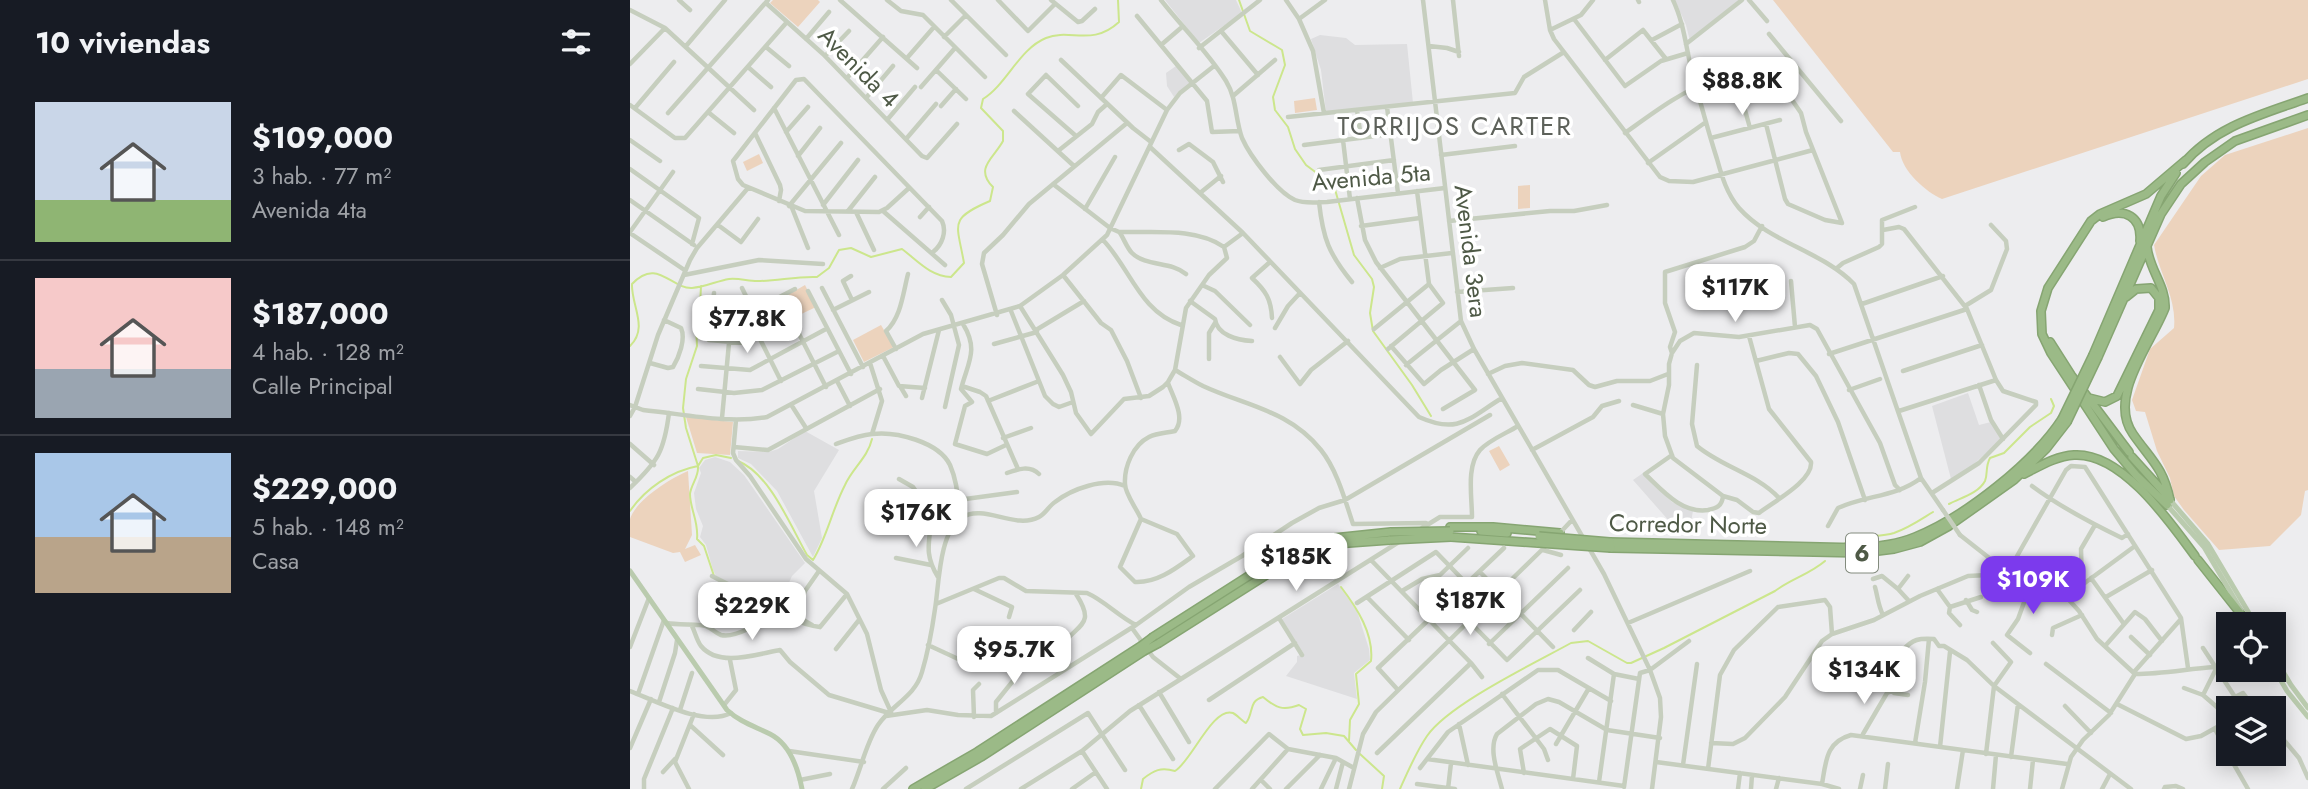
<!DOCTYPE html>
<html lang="es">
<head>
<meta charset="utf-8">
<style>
	:root { --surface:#171b24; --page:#242831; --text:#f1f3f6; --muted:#9ea1a6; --line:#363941; --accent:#7c3aed }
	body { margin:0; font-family:Jost,sans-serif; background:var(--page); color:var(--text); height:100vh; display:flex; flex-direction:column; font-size:26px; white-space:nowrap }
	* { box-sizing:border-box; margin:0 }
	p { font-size:23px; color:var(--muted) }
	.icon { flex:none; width:38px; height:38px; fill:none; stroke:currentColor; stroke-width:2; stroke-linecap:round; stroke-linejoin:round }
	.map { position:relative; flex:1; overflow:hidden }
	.sheet { display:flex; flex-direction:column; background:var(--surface); width:630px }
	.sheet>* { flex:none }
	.fabs { position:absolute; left:1586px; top:612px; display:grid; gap:14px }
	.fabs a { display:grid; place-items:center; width:70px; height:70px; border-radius:0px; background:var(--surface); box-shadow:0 4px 18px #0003; font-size:35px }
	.price { position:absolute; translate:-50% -60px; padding:0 16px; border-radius:14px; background:#fff; color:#222; font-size:23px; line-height:46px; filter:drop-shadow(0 2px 4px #0008) }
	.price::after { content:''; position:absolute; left:50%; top:42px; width:21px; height:16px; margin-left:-10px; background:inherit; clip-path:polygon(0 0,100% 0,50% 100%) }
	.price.active { background:var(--accent); color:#fff }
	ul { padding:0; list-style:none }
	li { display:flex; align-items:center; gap:21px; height:175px; padding:0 35px }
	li+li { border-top:2px solid var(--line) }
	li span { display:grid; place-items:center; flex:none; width:196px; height:140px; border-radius:0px; color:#555 }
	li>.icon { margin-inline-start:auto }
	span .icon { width:84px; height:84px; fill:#fffc; stroke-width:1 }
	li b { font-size:30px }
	h2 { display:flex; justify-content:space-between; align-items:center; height:84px; padding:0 35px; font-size:30px }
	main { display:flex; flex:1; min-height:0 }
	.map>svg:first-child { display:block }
</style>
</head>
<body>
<main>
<section class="sheet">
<h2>10 viviendas<svg class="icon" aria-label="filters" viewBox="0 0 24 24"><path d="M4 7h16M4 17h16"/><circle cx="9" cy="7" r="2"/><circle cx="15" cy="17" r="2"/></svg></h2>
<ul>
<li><span style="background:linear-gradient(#c9d6e8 70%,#8fb573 0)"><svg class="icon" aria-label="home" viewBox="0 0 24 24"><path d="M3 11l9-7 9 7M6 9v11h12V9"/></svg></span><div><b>$109,000</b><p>3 hab. · 77 m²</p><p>Avenida 4ta</p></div></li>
<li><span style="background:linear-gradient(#f6c9c9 65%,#9aa5b1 0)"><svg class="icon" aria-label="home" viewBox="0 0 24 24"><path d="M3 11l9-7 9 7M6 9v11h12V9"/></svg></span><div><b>$187,000</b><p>4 hab. · 128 m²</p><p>Calle Principal</p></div></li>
<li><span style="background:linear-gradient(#a9c7e8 60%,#b9a48a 0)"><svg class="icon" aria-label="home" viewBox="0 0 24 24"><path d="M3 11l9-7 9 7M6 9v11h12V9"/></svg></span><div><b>$229,000</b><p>5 hab. · 148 m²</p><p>Casa</p></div></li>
</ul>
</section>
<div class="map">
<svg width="1678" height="789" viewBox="0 0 1678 789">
	<rect width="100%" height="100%" fill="#ededef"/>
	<!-- education -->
	<path fill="#dedee0" d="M535,0H606L612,13L569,43Z
		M1045,0H1110L1060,41L1056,25Z
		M690,35L716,38L725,45L777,44L783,103L696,112L691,70L681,39Z
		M546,66L560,83L544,97L537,86L536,73Z
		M1338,393L1349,425L1361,422L1371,439L1343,465L1321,479L1302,406Z
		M175,431L209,450L184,491L192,538L183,557L147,491L121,464L108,458V451L139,452L148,449Z
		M85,457L100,462L114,475L175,563L162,576L147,609L86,576L83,570L76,545L70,537L73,526L66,509L64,493L71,473L69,468L75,460Z
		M1013,473L1042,502L1063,510L1060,530H1047L1003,480Z
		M708,584L727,611L739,649L740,660L724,673L727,699L656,676L667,662V656L674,654L652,619Z"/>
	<!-- green -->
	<path fill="#ecd3bd" d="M143,0H188L190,2L168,27L140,3Z
		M1143,0H1678V79L1312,199C1296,192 1272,171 1270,152H1263Z
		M685,98L687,110L665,113L664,101Z
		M1678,128V490L1675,491L1671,515L1640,546L1589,550L1554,510L1544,496L1540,478L1527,451L1515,412L1506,411L1502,400L1520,349L1544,328C1547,298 1529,274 1524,245L1571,176L1595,155Z
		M129,154L133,163L117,171L113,162Z
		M900,185V208L888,209V186Z
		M175,285L186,307L163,318L154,297Z
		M251,325L264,347L234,362L223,340Z
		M56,417L103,422L100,455L67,453Z
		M869,446L880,465L870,471L859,451Z
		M58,471L62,535L55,549L65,545L71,555L55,562L50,552L43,553L0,537C0,531 0,524 0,519C6,500 41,478 58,471Z"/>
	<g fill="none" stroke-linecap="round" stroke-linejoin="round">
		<!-- stream -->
		<path stroke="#cce68c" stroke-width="2" d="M609,0L620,31L652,50L655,65L643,97L645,110L658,127L665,149L676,165L704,186L724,255L742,279L744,287L740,313L743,331L782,385L801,416
			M71,286L70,306L66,325L67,346L56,379L53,408L56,428L68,466C69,477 61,484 60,494C60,509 69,522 67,539L74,546L84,576
			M0,346C19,328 1,305 2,284C27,257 41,289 62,288C75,287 87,281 99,279C109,278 118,281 127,281C147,281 167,276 187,277L199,268L209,250L221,248L241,257L272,249C288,261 300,276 321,277L334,263C327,223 318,219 360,201L363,187C344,168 364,158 373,141V131L351,108L353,99C377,84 389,49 416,38C440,28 462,47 489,22L488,0
			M108,461C140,474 160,525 177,555L183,560C197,537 202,510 215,485C222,469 238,457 242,439
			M1319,504C1330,498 1348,494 1355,481C1358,474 1355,467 1360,458L1374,453L1400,427L1421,413L1424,406L1421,399
			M0,511C15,489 41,471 68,466L73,458L86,455L101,458
			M1214,544C1228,534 1247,538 1264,533C1279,528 1290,520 1303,512
			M90,583L94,589L96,622
			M711,587C727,608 744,634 741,661L726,674L729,704L720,720L719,741
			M730,754L754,776L752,789
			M511,789L513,779C524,770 531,767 545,771C561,762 583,706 603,713C607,715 612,721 616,723C624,713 618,701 633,697C646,708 653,711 669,705L676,709L670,729L673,735L696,733L714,736L726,750
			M770,789C778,771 786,752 797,736C819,704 905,663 941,643L958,641L997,663H1001L1034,648L1145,591C1161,579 1180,574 1195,561"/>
		<!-- highway casing -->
		<g stroke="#86a572" stroke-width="10">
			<path id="highway" d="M1553,164C1585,126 1633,114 1678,98
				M1473,217C1495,207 1512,217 1510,241
				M1517,247C1519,269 1536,286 1535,308C1521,344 1477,397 1503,434C1521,460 1533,467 1540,500
				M1420,342L1441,375L1499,452
				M1463,355L1531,196L1546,173
				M1468,357L1531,214L1551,184L1575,162L1605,141L1678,115
				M1459,398L1475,402L1487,396L1529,310V298L1521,288L1506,289L1496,297
				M1502,457L1540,499
				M1394,474C1410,466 1426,456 1444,455C1492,452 1540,522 1565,556
				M1537,505L1506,475L1484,449L1421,353L1412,334L1411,311L1418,288L1461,221L1470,214L1516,194L1556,160
				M820,527H863L930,533
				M851,531L877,533
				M821,537L908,543
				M980,542L1232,548C1250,546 1268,544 1285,537C1335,517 1403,463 1432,419
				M981,548L1232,553L1264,549L1290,542L1319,526L1384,480L1416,449L1437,422
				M1568,560L1618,623
				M523,637L628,570L662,551L704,538L761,532
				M529,643L666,556L705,544L760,540
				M283,789L347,752L511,646
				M295,789L351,757L514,651"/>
		</g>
		<!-- minor -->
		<path stroke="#c6cebe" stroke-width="4.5" d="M49,0L60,10
			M210,0L287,68
			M257,0L271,11L293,15L355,77
			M321,0L376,55
			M368,0L398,31L425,4
			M421,0L448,22L452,21L465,9
			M531,0C552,27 578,52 596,81C607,99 605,119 612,138C620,156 647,192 665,200C675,204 687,202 697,202L815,188
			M656,0L669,19L683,51L694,113
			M793,0L831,321L844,349L974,574L1020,670L1030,698L1031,717L1022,789
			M823,0L829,56
			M915,0L920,30L924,39L1030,177L1039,181L1063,182L1183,150
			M1008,0L1009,2
			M1043,0C1054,23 1056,48 1062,72C1070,101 1078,131 1087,159C1092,177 1097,194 1109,208C1140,243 1192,251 1224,284L1291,478L1313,510
			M1119,0L1137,21
			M136,3L193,54L292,156L297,158L327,124
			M0,10L35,28L124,110
			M507,16L577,101L582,132L610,131
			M669,19L695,0
			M944,19L995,86
			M920,30L951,15L963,0
			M591,31L628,75
			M1139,34L1211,121
			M314,37L336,15
			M176,39L199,12
			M1022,40L1052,24
			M1056,44L1112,0
			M531,45L552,27
			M56,46L95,0
			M799,46L817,48L829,52
			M136,47L159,66
			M569,48L630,0
			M195,56L219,31
			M277,58L304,27
			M431,60L503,128L521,142
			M975,60L1013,30L1036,59
			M0,64L35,28
			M118,67L141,87
			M306,70L336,99
			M217,78L253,37
			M1106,78L1120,128
			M995,86L1031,61L1058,53
			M291,87L325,48
			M1137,87L1163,63
			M603,96L645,60
			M236,98L263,66
			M471,98L491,75L537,110
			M0,105L45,138H55L157,22
			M311,106L326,89
			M757,107L768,193
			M5,108L44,62
			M144,108L209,235
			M727,110L731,138
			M384,111L444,166
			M78,112L104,133
			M38,113L138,0
			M658,117L885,93L894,77L934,52
			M257,120L285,87
			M1136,124L1155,199L1158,204L1195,220L1212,223L1176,132L1171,113L1147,78
			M156,132L178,107
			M125,133L150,185L151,190L149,201
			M995,133C1023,113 1050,92 1083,80
			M446,136L398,94L416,75L448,106
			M1081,138L1150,120
			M276,139L306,104
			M0,140L30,161
			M713,140L720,199
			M674,145L761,134
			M520,147L613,233L789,417C829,435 839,418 872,398
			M549,150L559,144L583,162L593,182
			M428,151L462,124L468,112L477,104
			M811,155L885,146
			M168,156L190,128
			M1018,163L1076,122
			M0,169L69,218L62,244
			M689,170L764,160
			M279,188L257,208L249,212L175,211L113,185L108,179L103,161L166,80L174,79L312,221C317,232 312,245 303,252
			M570,193L591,176
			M727,198L735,240L746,262L845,390L813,409
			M0,200L64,245
			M689,202C693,239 699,254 722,282
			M193,205L228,160
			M159,206L211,143
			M162,208L178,248
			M455,209L485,157
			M218,211L245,177
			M253,211L315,265
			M226,212L244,250
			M290,217L299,207
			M819,221L920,211H944L977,205
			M88,225L111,242L128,219
			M731,226L790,218
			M1253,230L1269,227L1274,229L1337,309L1366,380L1373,391L1406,402V405L1349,463L1302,493
			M0,232L43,172
			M0,233L53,269
			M490,233C494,239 497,248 502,253C516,267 541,261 556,274
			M473,240C500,268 510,312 551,325
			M594,247L613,233
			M640,262L622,278C636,291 641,299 642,318
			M750,268L770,259L822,253
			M1207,268L1213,263L1249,247L1252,244V220L1285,207
			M54,275L129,260L193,264
			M433,275L471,323L481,330L497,361L511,398
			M221,276L213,281L222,300
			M1161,281L1165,327
			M572,285L585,291L620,325
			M112,288L135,335
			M192,288L233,367
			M178,291L221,374
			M827,292L883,288
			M84,293L79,340L115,343L162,320
			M153,296L162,320L196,387
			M312,300L321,315L329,345L315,407
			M560,301L585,319C587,335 607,340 622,341
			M1232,304L1313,276
			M390,306L433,375L441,392L446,413L461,434L494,399L519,396L533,387L538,382L545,370L556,308L579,275L597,258L594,247C566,227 522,233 489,232L480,228L423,184
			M1335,306L1361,290L1377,249L1376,241L1361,225
			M203,310L239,292
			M381,311L415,396L423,404L429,407L443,402
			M82,314L109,318L165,289
			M367,315L352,264L354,253L373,235L399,204L497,123
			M333,324C349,350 338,362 331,389L342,402L335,406L325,444L357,454L376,445
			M645,328L658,306L670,293
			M744,329L799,284
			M406,330L454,301
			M1119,336L1139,409L1181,462C1183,481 1143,502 1129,513L1123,512L1107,500L1093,496L1043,458L1035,436L1033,414L1039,385V364L1042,353L1050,341L1064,333L1109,337L1180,325L1187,329L1250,443L1265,485L1270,490
			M129,337L151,381
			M364,344L407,332
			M761,346L794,384L811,370L844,349
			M266,349L256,331C271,318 273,293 278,274
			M758,349L813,303L799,284L787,191
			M1042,353L1040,347L1045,332L1035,303V272L1115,247L1124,241L1132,226
			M1199,354L1337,309
			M253,356L269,386L295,388
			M650,357L670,384L681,370L718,341
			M579,359V333L585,323
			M1126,361L1159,353L1168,354L1186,376L1208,422L1235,500
			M20,363L38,368L43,367C49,357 56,339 51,328L34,320
			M240,363L252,401L242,434
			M776,365L831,321
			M1067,365L1062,424L1067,446C1092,467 1127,474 1149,498
			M71,366L120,370L196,329
			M545,370C554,375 563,381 573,386C616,406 659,410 691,450C707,470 715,500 723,524L796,523
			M1273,371L1352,345
			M858,374L875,366L892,363L943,370L959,385L965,387L987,381H1020L1038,374
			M207,381L220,406
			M1349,385L1361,420L1373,439
			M270,386L276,396
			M332,386L350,392L356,396L388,469
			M68,389L104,393L132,390L209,351
			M1219,390L1250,379
			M292,398L309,330
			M358,401L409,381
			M0,405L13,410C54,414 97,424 137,417L293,334L390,306L433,275L477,235L537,110L550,93L584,66
			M1003,405L1033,414
			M162,406L176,428
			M1269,411L1366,380
			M0,416L5,407L28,335L60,260L67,248L118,188
			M92,418L99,343
			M106,420L103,453L106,460L120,476L176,559L217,594L237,634L251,690L261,712
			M373,438L401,428
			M0,444L24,465
			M206,444C217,440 230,435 242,434C266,431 309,442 320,465C327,481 329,501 329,519
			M104,447L138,450L250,389
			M902,450L963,417L972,406L989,401
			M1042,455L1015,474C1032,490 1052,514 1078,510C1087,508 1092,506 1093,496
			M377,473C388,469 400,465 409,474
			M0,477L6,482
			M269,479L283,487L302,514C300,541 293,553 308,577
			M1402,486C1430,507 1461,523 1492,538L1498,534
			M0,488C28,461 34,452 39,413
			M328,500L387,492
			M511,519L547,534L563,556C545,569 527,583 505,582L490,567L511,519C507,509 495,494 495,484C494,467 503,445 519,437C527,433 536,433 545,431C556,418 543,397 538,383
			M1198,526L1208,508C1237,495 1266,497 1291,478
			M789,530L810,517H842C842,497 836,466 850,450C859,440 877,433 888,426
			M928,535L942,520
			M1330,535L1386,579L1409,591L1439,600L1449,611L1467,639L1505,674
			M913,550L931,555
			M266,558L301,565
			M741,560L841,663L852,677
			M850,572L923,647
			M1378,572L1436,470L1441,466L1455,467L1551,618L1558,668
			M82,576C97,584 113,591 128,599C148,611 166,624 190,627
			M1461,578L1494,624
			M1243,579L1252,576L1268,589L1279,601
			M1452,585L1451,549L1465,525
			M1245,587C1248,598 1248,605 1253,615
			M344,589L382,607L379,617
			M1268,589L1278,576
			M1307,589L1320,607L1351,597
			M772,591L792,579L810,575L838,548
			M737,597L779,640
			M1476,597L1522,570
			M1336,600L1342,610L1347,612
			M1439,600L1452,585L1505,546
			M727,603L806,552L838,585
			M306,604L369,578H374L396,591L457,593C475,601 488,616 506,625
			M1320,607L1319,613L1330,625
			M649,618L672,655
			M839,621L877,660L950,590
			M37,623C46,625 71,624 76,626C82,628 85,633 91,635C106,639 135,620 148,612
			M998,623L1120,571
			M182,625L168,617L167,611L175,591L189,571
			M62,626C65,632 67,641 71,646C89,668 127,654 150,650L160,662L199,695L259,713
			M190,627L217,594
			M502,628L523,657L551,679
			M944,630L961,612
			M408,634L432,645L437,668
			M1422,635L1423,628L1452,615
			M1501,637L1520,655
			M859,644L938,568
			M298,645L339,664
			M432,645C449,623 466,625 446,594
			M1475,646L1505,612L1515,619L1532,641
			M0,647L19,598
			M1573,648L1605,697L1613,693L1625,709
			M206,649L229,620
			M1400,653L1377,635L1388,619L1400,586
			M958,658L984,674L1009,679
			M363,661L384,667L387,676L366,702V713
			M1416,664L1481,713
			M387,669L418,660
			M1504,672L1551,619
			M1505,674C1531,674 1557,669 1584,667
			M1274,678L1273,650C1283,639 1289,638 1304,639L1309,646H1314L1337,660L1364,686L1501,789
			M1554,688L1573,695L1588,708L1605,697
			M768,690L748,668L874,548
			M0,691C26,701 74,727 101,713
			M1262,691L1259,684L1262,669
			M529,692L559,742
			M8,694L34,620
			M872,694L914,749L918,760
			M1573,695L1586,669
			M579,700L665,643
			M29,702L45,653L47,640
			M1487,704L1556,739L1571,736L1598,721
			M94,705L106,690L100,660
			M509,705L543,759
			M1435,706L1461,733
			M50,710L62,673
			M256,716L297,710L328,715L361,716L506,625L559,587L612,556L662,523L689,508L715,500L860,415
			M344,717L343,690L349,684
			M829,724L838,765
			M60,725L93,755
			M1643,727L1669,758L1678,778
			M1585,729L1598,754
			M1233,734L1257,693L1262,691L1264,693L1278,695
			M1081,743L1103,744L1115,738L1155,697L1192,641L1202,634L1244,620L1290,596L1338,576L1358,575L1375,577L1380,574
			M1285,743L1295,682L1299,639
			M926,744L959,688
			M1310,747L1320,652
			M0,748L21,699
			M159,751L234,762
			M452,751L477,789
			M747,753L841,663
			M1356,754L1364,686L1381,662L1363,643
			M1598,754L1618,789
			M1381,757L1388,704
			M797,759L994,786
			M1026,762L1192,784L1209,789
			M1053,765L1067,664
			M790,768L818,732L908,670H928L981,701
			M1078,769L1090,675L1104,650L1148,607L1195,600L1200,607L1202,634
			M33,772L45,759
			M894,773L890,749L920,729L947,746L943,779
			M170,780L200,774
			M631,780L640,789
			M969,782L984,674
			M787,784L825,789
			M1192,784C1196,761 1196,742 1221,735L1437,764
			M994,787L1010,673L1020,670L1059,641
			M14,789V779L43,708
			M59,789L45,762L64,714
			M222,789C231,769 236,743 248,725C261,705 285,697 292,672C298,652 302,630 305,609C309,585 309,533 331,518C354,503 384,530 409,517C415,514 419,506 425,502C442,489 474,477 495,486
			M253,789L276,768
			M336,789L458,713L495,770
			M391,789L452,751L500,711L772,540
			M442,789L466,772
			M585,789L639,734L658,749L706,758L724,768
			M622,789L658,749
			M656,789L690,755
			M691,789L706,758
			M706,789L713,762
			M719,789L733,734L746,712L919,543
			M818,789L821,763
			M872,789C868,773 858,749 867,734L906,704L918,699L929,702L977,730L1030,738
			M1108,789L1110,773
			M1121,789L1122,775
			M1146,789L1149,778
			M1230,789L1233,775
			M1255,789L1258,764
			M1327,789L1333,750
			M1363,789L1366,755
			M1400,789L1403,760
			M1432,789L1441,757L1453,740L1479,715L1505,674
			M1472,789L1480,774
			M1534,789L1535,787L1546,786L1553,789"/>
		<!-- major -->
		<path stroke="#bacbae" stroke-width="5" d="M1540,500L1578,544L1626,625
			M1537,505L1574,547L1611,610
			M0,571L97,710C110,722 124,726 140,734C160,744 168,768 172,789
			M1643,655L1661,685L1678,708
			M1643,667L1657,691L1678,717"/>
		<!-- highway -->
		<use href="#highway" stroke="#9bba87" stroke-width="7"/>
		<!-- highway-bridge casing -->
		<g stroke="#86a572" stroke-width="10" stroke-linecap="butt">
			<path id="highway-bridge" d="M1432,419L1463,355
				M1437,422L1468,357
				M761,532L820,531
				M909,536L980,542
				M760,540L821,537
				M908,543L981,548
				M511,646L523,637
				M514,651L529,643"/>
		</g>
		<!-- minor-bridge -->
		<path stroke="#c6cebe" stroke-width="4.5" d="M1313,510L1330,535"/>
		<!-- highway-bridge -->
		<use href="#highway-bridge" stroke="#9bba87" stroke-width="7"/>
	</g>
	<g text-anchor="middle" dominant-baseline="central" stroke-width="7" stroke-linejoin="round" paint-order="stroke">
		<!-- shield labels -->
		<rect fill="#fff" stroke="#838b7e" stroke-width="2" x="1216" y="533.5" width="32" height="39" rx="5"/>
		<g font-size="23" font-weight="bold" fill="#4e5946">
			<text x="1232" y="553">6</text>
		</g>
		<!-- street labels -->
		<g font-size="24" fill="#4e5946" stroke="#fff">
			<text transform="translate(229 67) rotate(45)">Avenida 4</text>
			<text transform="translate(741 177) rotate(-5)">Avenida 5ta</text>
			<text transform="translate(841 251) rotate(83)">Avenida 3era</text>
			<text transform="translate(1058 524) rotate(1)">Corredor Norte</text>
		</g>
		<!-- neighbourhood labels -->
		<g font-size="26" letter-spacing="2" fill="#5d615a" stroke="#fff">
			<text x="825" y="126">TORRIJOS CARTER</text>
		</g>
	</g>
</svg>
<div class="fabs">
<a><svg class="icon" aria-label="locate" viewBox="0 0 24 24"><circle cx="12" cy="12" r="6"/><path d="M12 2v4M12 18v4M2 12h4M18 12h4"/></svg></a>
<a><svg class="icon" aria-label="layers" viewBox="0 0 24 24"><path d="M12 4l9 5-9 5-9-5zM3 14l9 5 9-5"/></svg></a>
</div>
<b class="price" style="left:1112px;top:117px">$88.8K</b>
<b class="price" style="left:1105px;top:324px">$117K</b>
<b class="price" style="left:117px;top:355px">$77.8K</b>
<b class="price" style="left:286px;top:549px">$176K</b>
<b class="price" style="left:666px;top:593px">$185K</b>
<b class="price active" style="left:1403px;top:616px">$109K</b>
<b class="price" style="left:840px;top:637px">$187K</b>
<b class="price" style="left:122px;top:642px">$229K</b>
<b class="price" style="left:384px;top:686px">$95.7K</b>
<b class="price" style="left:1234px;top:706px">$134K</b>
</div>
</main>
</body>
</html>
